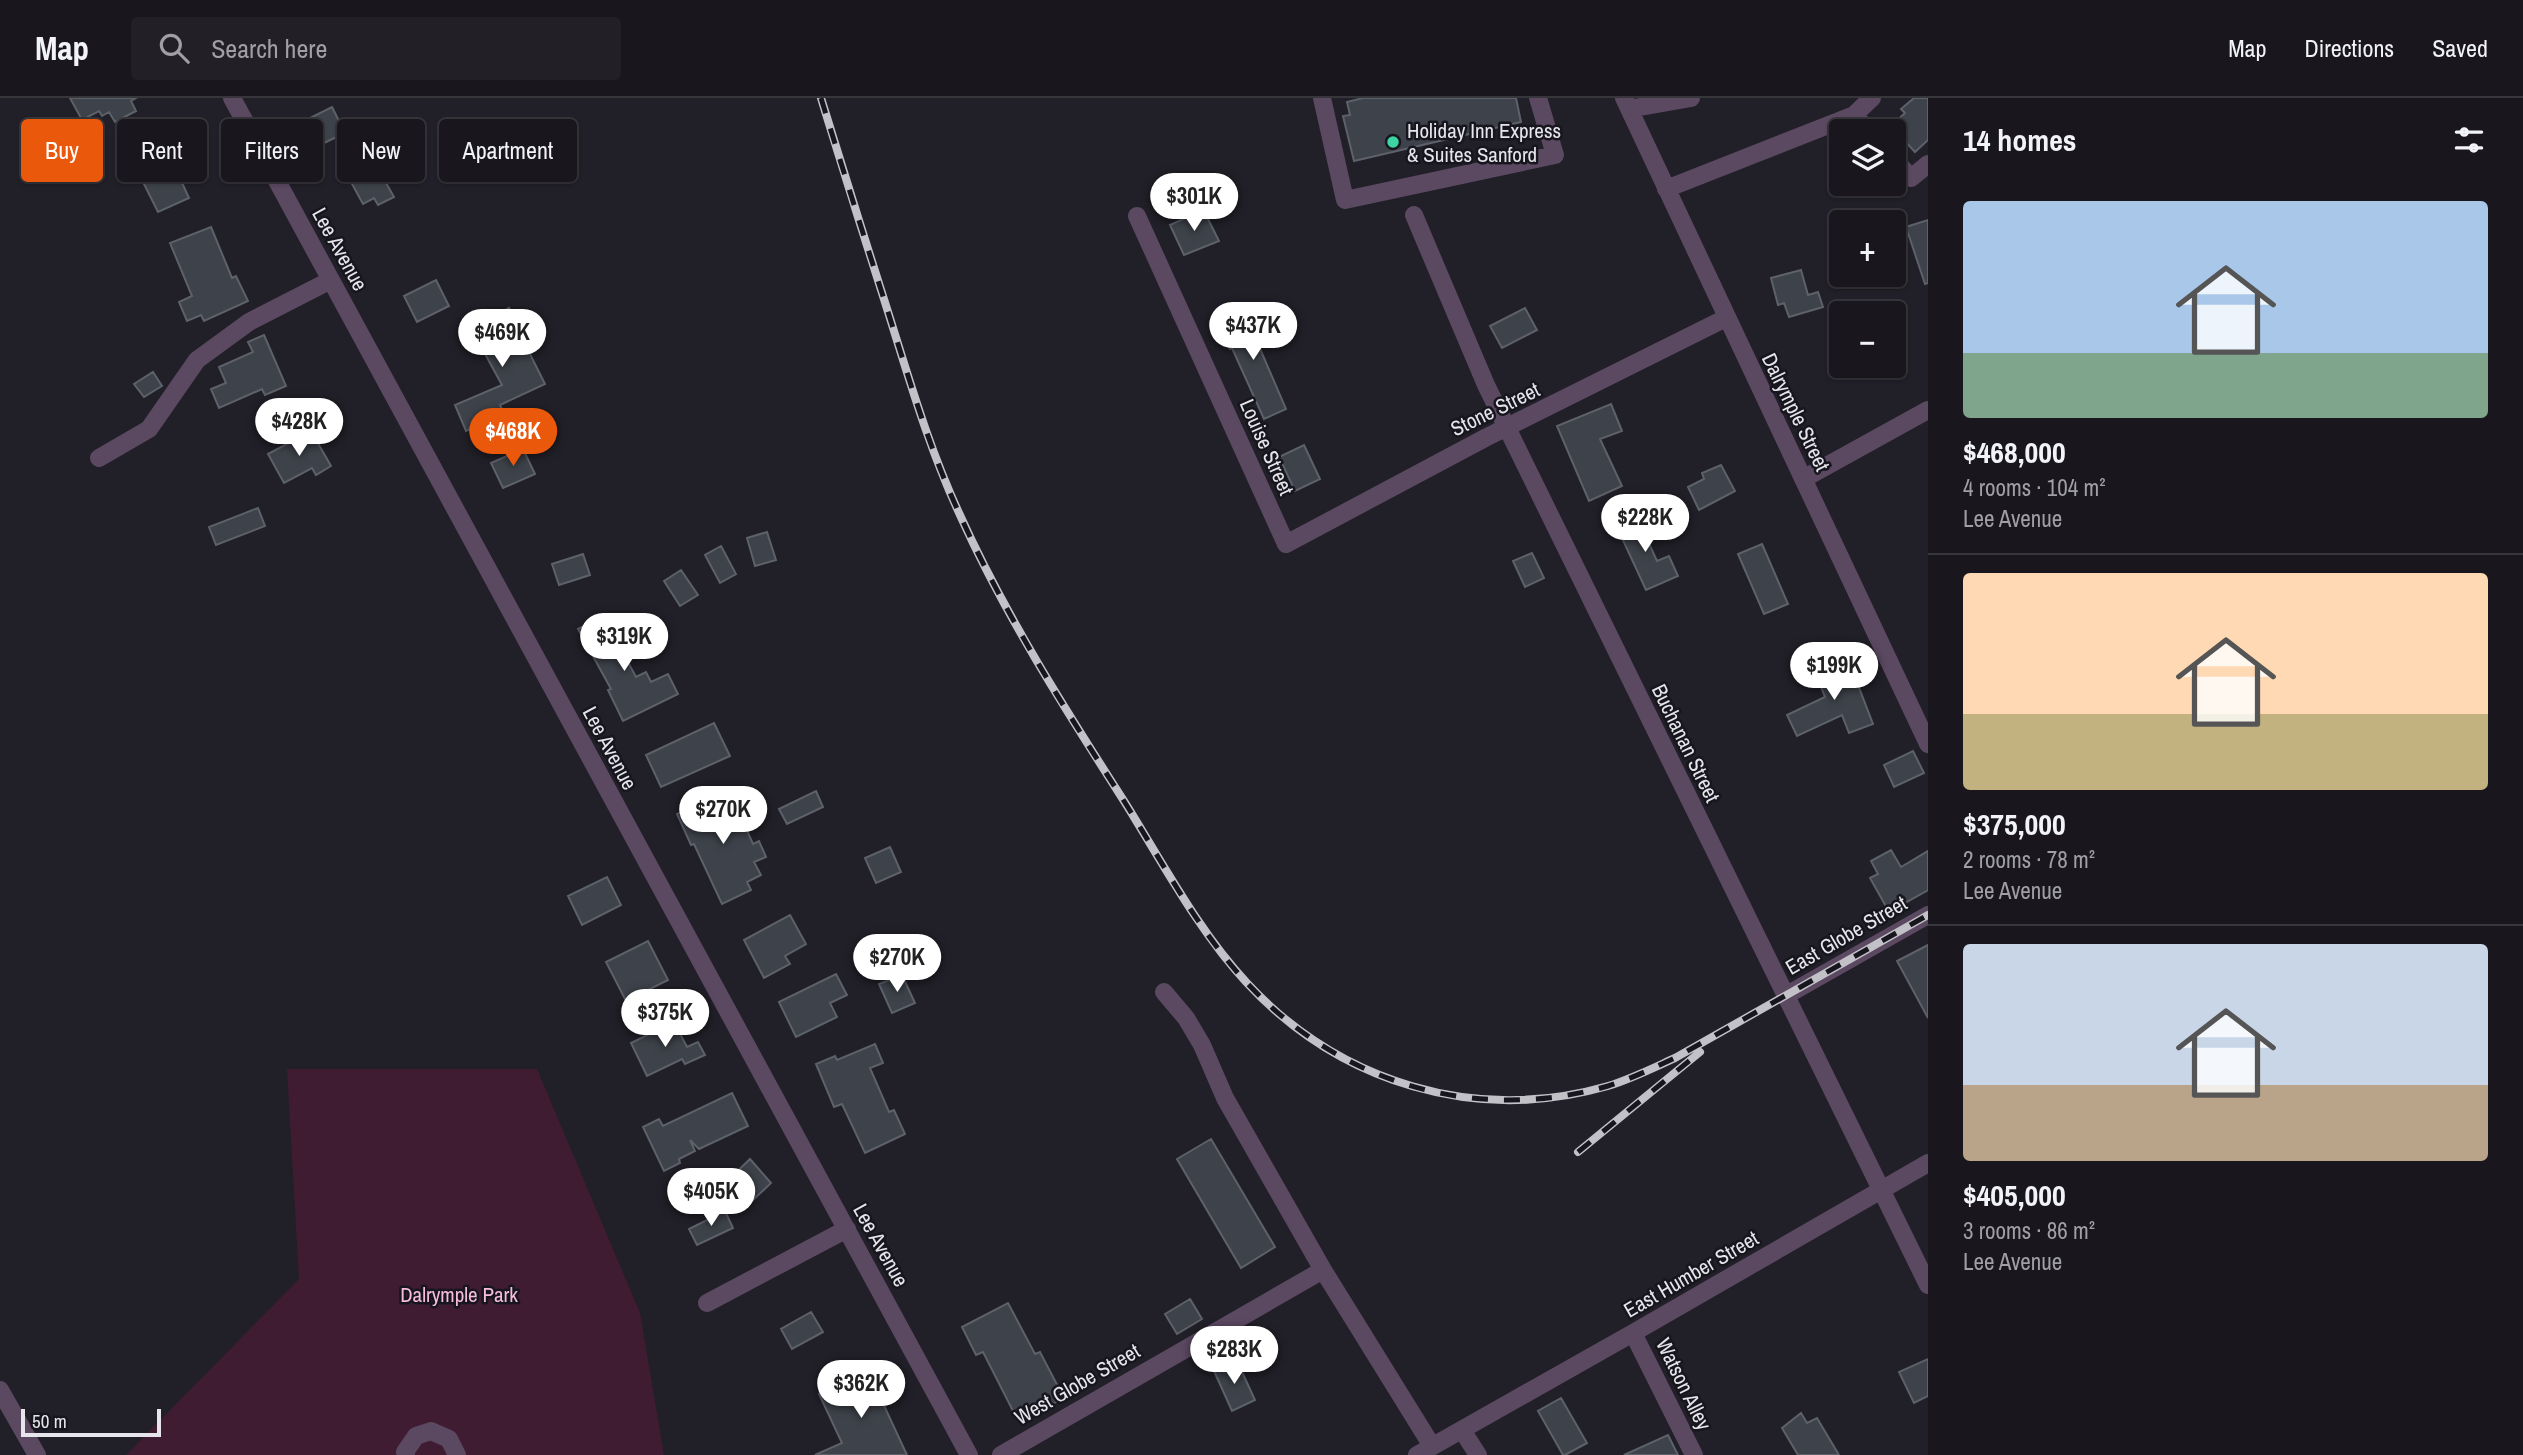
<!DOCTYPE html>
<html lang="en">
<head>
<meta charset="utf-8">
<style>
	:root { --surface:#19171d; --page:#222026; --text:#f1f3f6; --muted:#9f9fa4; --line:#37363b; --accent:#ea580c }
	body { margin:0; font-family:"Archivo Narrow",sans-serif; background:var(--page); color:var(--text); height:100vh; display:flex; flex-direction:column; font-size:26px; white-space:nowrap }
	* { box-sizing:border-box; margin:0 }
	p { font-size:23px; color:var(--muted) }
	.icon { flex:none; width:38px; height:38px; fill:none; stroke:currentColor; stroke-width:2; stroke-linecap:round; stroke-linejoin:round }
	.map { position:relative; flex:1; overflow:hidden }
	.sheet { display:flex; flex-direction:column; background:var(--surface); width:595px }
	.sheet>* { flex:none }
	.guide { position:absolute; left:21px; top:21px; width:665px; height:63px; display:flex; gap:14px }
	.controls { position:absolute; left:1829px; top:21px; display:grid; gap:14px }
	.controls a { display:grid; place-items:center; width:77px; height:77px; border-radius:7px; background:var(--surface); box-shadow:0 2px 5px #0004,0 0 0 2px var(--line); font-size:35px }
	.scale { position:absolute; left:21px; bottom:18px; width:140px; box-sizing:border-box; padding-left:7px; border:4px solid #e6e5eb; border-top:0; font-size:19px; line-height:24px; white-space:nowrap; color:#e6e5eb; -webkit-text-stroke:5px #17161e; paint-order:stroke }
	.price { position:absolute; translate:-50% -60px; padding:0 16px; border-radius:24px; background:#fff; color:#222; font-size:23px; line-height:46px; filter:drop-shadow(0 2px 4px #0008) }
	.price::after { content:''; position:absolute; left:50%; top:42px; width:21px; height:16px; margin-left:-10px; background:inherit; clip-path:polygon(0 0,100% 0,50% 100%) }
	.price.selected { background:var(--accent); color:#fff }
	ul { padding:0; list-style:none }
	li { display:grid; align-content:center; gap:14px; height:371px; padding:0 35px }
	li+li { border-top:2px solid var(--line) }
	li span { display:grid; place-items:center; height:217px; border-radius:7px; color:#555 }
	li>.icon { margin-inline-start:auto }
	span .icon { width:126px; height:126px; fill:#fffc; stroke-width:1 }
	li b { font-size:30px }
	h2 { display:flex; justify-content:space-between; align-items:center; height:84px; padding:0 35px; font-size:30px }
	.tag { padding:0 24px; border-radius:7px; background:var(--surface); box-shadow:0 2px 5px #0004,0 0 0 2px var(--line); font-size:24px; line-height:63px }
	.tag.selected { background:var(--accent); color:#fff }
	header { display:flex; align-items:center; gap:42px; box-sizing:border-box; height:98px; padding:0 35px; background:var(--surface); border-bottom:2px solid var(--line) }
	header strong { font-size:33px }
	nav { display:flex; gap:38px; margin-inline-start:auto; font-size:24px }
	.search { width:490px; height:63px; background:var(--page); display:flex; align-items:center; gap:18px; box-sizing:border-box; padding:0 24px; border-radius:7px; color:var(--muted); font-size:26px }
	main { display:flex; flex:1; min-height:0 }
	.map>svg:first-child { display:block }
</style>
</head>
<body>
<header>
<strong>Map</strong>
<div class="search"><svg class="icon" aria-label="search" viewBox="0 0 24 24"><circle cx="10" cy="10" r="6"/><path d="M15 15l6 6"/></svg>Search here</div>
<nav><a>Map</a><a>Directions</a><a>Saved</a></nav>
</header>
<main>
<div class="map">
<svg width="1928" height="1357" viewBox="0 0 1928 1357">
	<rect width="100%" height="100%" fill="#211f27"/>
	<!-- green -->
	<path fill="#401c33" d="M287,971H537L640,1215L664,1357H126L299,1181Z"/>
	<!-- building -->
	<path fill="#3e424a" stroke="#5d616a" stroke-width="2" d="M70,0H136L131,3L136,13L115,24L109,14L102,18L99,13L82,22Z
		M1363,0H1516L1521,24L1354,63L1343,18L1350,17L1347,4Z
		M1914,0H1928V42L1915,54L1891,28L1905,15L1901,11Z
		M332,9L345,35L318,48L306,22Z
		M372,60L394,99L378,107L374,100L363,106L346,75Z
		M174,67L189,100L158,114L142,82Z
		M1205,115L1219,143L1184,157L1170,127L1192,117L1194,121Z
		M1928,122V185L1925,186L1906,129Z
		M211,129L232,180L236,178L248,203L204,223L201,217L187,223L179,204L192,198L170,145Z
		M1801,172L1808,197L1818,194L1823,209L1789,219L1784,205L1778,207L1771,180Z
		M436,182L449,208L417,224L404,198Z
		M509,210L518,226L522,224L529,236L522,240L545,286L500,307L504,316L466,333L455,307L502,287L472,232Z
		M1525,210L1537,232L1502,250L1490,228Z
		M1244,212L1250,224L1256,222L1262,236L1255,239L1286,311L1264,321L1232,250L1230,251L1218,224Z
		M264,237L286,288L265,297L262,291L219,310L211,291L226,285L219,269L253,254L248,244Z
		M153,274L162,288L144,299L134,286Z
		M1611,306L1622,333L1600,341L1622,388L1589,403L1557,328Z
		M311,333L331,368L316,377L312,370L284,385L268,356Z
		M1304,347L1320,381L1295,393L1279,359Z
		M523,351L535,376L503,390L491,365Z
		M1721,367L1735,393L1699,412L1688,389L1704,381L1702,375Z
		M258,410L265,428L216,447L209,429Z
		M1635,415L1657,463L1669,458L1678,478L1646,492L1615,425Z
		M767,434L776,462L755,468L747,440Z
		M1762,446L1788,506L1764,516L1738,456Z
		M721,448L736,476L720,485L705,457Z
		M1532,455L1544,480L1525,489L1513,463Z
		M583,456L590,477L559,487L552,466Z
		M681,472L698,497L680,508L664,483Z
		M603,518L636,579L646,574L651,584L668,576L678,596L623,623L608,592L611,591L578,531Z
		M1848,561L1873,626L1849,635L1842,617L1797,638L1787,617L1825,599L1815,574Z
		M714,625L730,658L661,689L646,657Z
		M1913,653L1924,675L1894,689L1884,667Z
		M816,693L823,709L787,726L779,711Z
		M732,699L753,746L759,743L766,759L754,764L761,777L747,784L751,792L722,806L694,746L691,747L677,716L713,700L716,706Z
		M890,749L901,774L876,785L865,760Z
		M1891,752L1901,769L1928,753V792L1889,814L1870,780L1878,776L1871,763Z
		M607,779L621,807L582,827L568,798Z
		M790,817L806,846L785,858L790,866L764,880L744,842Z
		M648,843L668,882L626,903L606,864Z
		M1928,847V920L1897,863Z
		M836,876L847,897L830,905L837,919L796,939L779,904Z
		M902,877L915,905L892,915L879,886Z
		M674,924L687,949L698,944L705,957L685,966L682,961L647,978L631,945Z
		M875,946L883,965L870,970L889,1014L894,1012L905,1036L865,1055L842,1006L834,1009L816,966L835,958L837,962Z
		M732,995L748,1028L699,1051L690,1042L695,1053L679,1061L680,1065L664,1073L643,1029L659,1021L663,1028Z
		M1211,1041L1275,1149L1241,1170L1177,1061Z
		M750,1061L771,1085L750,1105L728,1082Z
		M725,1113L733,1130L697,1147L689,1131Z
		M1190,1201L1202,1221L1177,1236L1165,1216Z
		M1008,1205L1035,1256L1040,1254L1064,1300L1038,1313L1034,1305L1014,1315L983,1254L976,1257L962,1229Z
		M811,1214L823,1234L792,1251L781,1231Z
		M1928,1261V1298L1914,1305L1899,1274Z
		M1237,1263L1255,1302L1232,1313L1214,1273Z
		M868,1273L907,1357H815L842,1345L819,1296Z
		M1561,1300L1587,1345L1565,1357H1563L1538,1313Z
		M1801,1315L1807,1325L1817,1320L1839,1357H1798L1782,1330Z
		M1668,1337L1678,1357H1624Z"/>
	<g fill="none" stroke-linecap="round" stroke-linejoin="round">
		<!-- minor -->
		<path stroke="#5b4861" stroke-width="18" d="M232,0L969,1357
			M1322,0L1345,102L1555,57L1538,0
			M1624,0L1928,646
			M1629,11L1691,0
			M1854,17L1872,0
			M1894,61L1911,80L1928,66
			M1666,91L1854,17L1869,33
			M1414,117L1486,287L1928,1187
			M1137,118L1286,446L1487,339L1726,220
			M99,360L149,331L197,262L249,224L331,182
			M1803,381L1928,312
			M1164,894L1186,920L1202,947L1225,1000L1323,1172L1432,1348
			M1785,898L1928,817
			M707,1205L847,1131
			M1633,1235L1694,1357
			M0,1292L37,1357
			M1462,1332L1478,1357
			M406,1357L405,1354L416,1338L431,1333L449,1341L457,1357
			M1001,1357L1323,1172
			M1417,1357L1633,1235L1928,1065"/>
		<!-- rail casing -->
		<g stroke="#c2c1c7" stroke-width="8">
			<path id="rail" d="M821,0C843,72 866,145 889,217C910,284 930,353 960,417C1005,517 1065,611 1124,703C1161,762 1199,834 1247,885C1340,985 1475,1026 1608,988C1631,981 1653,970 1675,960L1928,817
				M1578,1054L1700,954"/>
		</g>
		<!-- rail -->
		<use href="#rail" stroke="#17161e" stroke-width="5" stroke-dasharray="16" stroke-linecap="butt"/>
	</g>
	<!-- markers -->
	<circle fill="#3dd4a3" stroke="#17161e" stroke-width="2.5" cx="1393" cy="44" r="7"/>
	<g text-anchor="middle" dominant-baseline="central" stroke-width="5" stroke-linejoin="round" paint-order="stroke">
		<!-- poi labels -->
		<g font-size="21" fill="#e6e5eb" stroke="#17161e" text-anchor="start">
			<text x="1407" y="32">Holiday Inn Express<tspan x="1407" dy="24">&amp; Suites Sanford</tspan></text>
		</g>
		<!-- street labels -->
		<g font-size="21" fill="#e6e5eb" stroke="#17161e">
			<text transform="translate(340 151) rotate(61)">Lee Avenue</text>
			<text transform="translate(1495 311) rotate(-26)">Stone Street</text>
			<text transform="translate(1796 314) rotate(64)">Dalrymple Street</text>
			<text transform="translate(1267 349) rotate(66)">Louise Street</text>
			<text transform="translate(1686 645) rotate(64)">Buchanan Street</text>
			<text transform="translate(610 650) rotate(62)">Lee Avenue</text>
			<text transform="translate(1846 837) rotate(-30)">East Globe Street</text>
			<text transform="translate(881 1147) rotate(61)">Lee Avenue</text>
			<text transform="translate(1691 1176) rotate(-30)">East Humber Street</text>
			<text transform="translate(1077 1286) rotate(-30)">West Globe Street</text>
			<text transform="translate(1684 1286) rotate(64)">Watson Alley</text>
		</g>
		<!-- park labels -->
		<g font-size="21" fill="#f6bbdd" stroke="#17161e">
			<text x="459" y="1196">Dalrymple Park</text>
		</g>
	</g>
</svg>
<div class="controls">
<a><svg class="icon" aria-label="layers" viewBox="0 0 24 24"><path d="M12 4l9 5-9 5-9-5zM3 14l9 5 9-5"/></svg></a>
<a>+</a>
<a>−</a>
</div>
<div class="scale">50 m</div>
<b class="price" style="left:1194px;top:135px">$301K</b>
<b class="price" style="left:1253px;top:264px">$437K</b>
<b class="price" style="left:502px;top:271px">$469K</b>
<b class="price" style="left:299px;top:360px">$428K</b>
<b class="price selected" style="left:513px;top:370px">$468K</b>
<b class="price" style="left:1645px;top:456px">$228K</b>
<b class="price" style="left:624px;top:575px">$319K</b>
<b class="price" style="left:1834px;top:604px">$199K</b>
<b class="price" style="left:723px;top:748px">$270K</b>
<b class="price" style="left:897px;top:896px">$270K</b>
<b class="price" style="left:665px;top:951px">$375K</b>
<b class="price" style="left:711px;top:1130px">$405K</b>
<b class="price" style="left:1234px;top:1288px">$283K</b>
<b class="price" style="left:861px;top:1322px">$362K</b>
<div class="guide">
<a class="tag selected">Buy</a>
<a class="tag">Rent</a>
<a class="tag">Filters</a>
<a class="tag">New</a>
<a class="tag">Apartment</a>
</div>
</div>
<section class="sheet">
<h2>14 homes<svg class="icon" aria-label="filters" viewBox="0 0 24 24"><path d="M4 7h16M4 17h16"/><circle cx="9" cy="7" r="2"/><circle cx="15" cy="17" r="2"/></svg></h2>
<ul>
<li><span style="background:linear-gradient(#a9c7e8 70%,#7fa58c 0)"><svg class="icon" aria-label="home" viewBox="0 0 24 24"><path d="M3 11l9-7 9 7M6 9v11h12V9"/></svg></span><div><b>$468,000</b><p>4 rooms · 104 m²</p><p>Lee Avenue</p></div></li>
<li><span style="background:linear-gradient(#ffd9b3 65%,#c2b280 0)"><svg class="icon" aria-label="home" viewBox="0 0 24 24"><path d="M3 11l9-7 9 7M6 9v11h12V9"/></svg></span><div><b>$375,000</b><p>2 rooms · 78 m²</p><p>Lee Avenue</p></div></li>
<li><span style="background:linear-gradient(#c9d6e8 65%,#b9a48a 0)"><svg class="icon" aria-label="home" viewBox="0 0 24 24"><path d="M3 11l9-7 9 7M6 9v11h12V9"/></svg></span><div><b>$405,000</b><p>3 rooms · 86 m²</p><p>Lee Avenue</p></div></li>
</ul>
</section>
</main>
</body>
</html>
